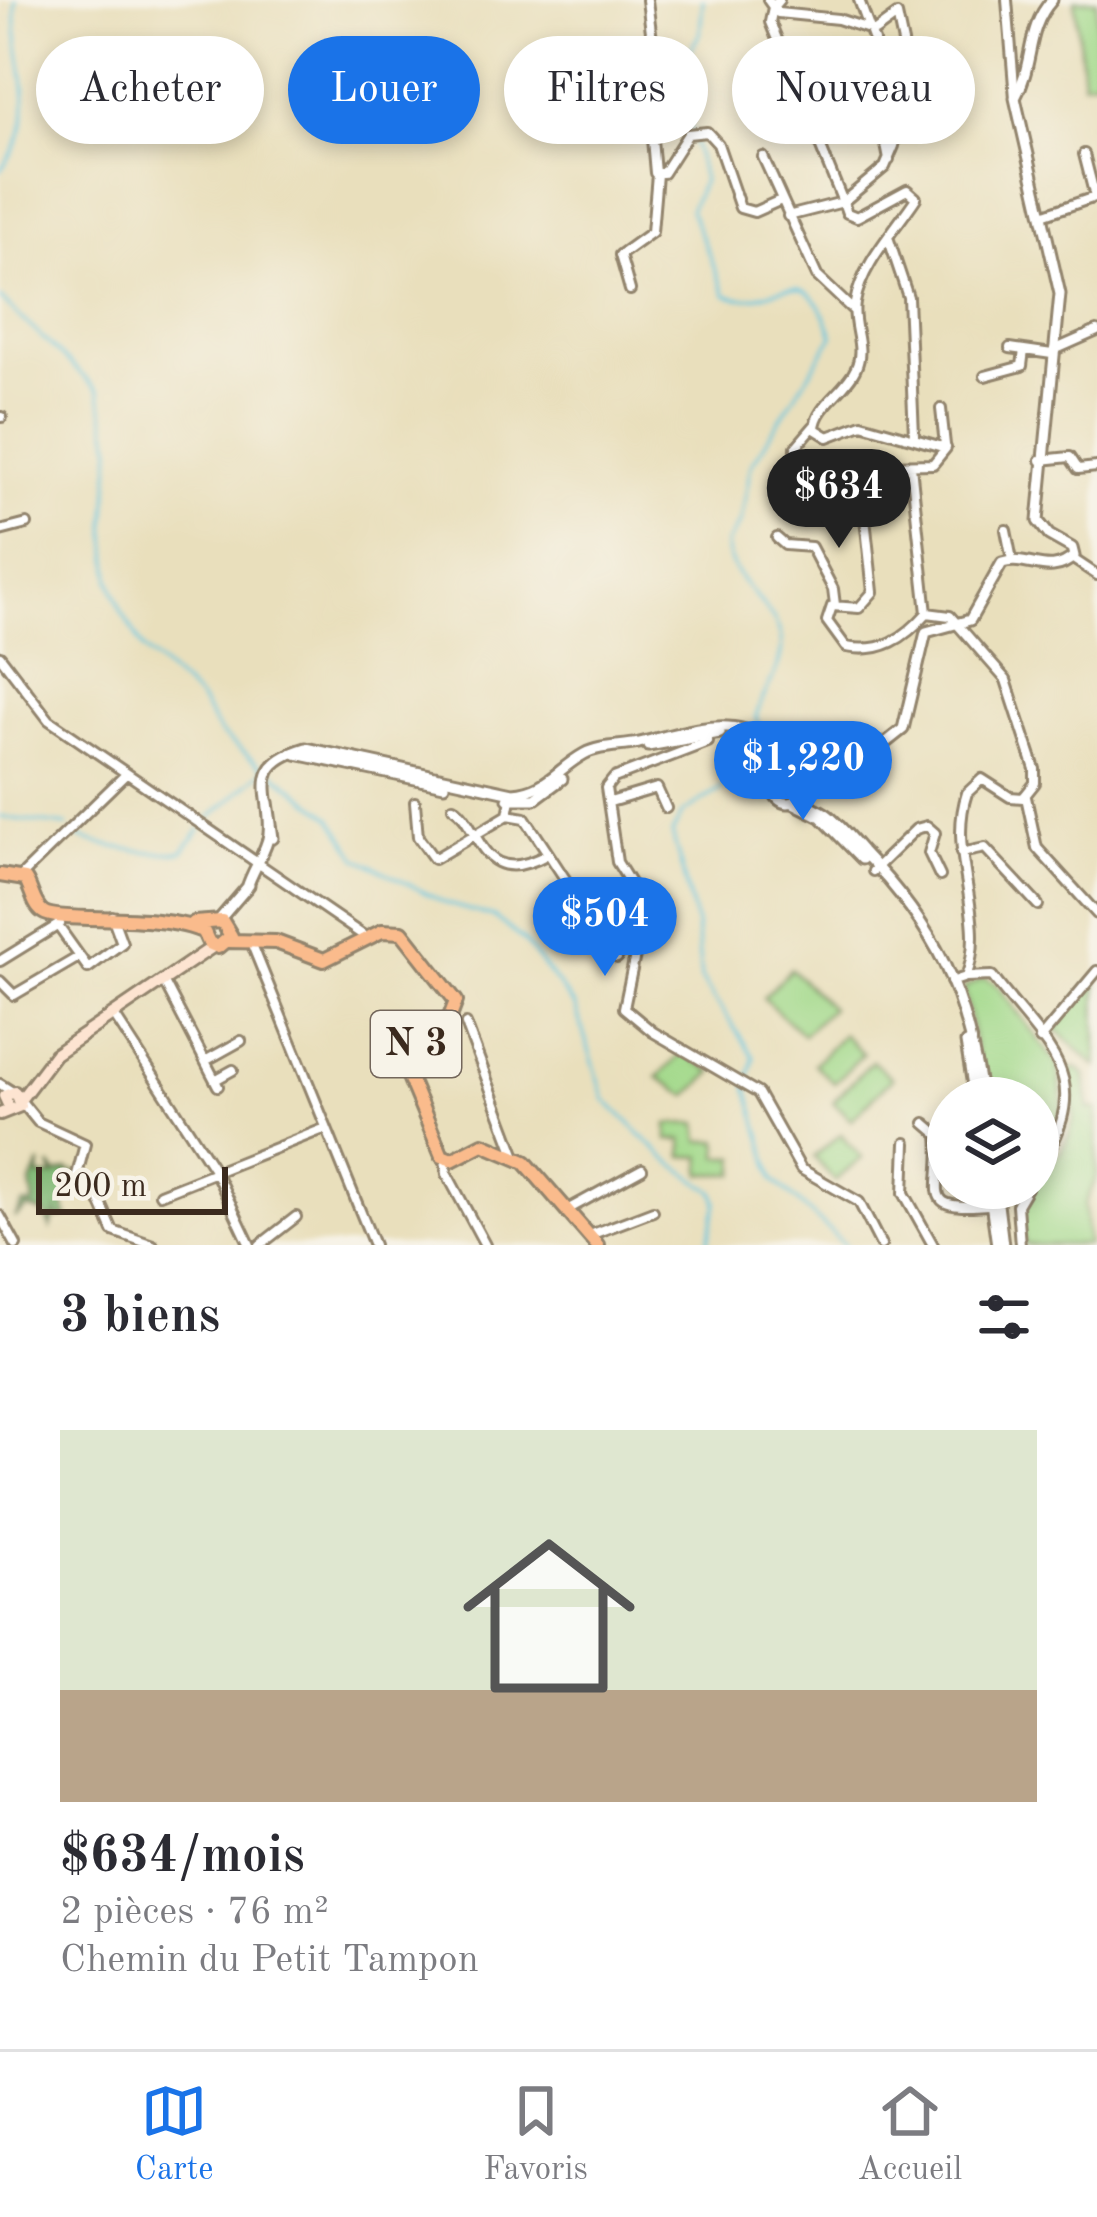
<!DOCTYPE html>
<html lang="fr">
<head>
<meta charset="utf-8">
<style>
	:root { --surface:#fff; --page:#f7f7f7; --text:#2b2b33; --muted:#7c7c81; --line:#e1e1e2; --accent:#1a73e8 }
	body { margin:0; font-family:"Old Standard TT",serif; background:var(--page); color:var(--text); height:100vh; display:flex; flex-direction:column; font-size:45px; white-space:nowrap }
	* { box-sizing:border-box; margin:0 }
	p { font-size:39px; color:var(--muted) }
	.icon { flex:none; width:66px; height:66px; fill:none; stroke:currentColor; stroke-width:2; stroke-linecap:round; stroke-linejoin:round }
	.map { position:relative; height:1245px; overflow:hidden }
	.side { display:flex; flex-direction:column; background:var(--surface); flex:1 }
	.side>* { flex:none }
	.hud { position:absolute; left:36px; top:36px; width:1026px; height:108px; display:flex; gap:24px }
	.controls { position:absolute; left:927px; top:1077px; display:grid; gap:24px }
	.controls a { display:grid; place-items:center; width:132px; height:132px; border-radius:50%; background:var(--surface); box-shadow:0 6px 18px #0003; font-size:60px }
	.scale { position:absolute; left:36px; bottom:30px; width:192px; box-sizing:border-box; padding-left:12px; border:6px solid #3b2a1e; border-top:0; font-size:33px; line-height:42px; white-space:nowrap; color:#3b2a1e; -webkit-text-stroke:9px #f7f3e8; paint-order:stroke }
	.price { position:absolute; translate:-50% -102px; padding:0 27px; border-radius:42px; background:var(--accent); color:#fff; font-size:39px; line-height:78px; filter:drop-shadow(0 3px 6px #0008) }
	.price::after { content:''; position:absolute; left:50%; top:72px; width:36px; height:27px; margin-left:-18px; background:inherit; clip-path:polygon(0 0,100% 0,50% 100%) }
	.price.on { background:#222; color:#fff }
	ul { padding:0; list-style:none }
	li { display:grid; align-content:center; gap:24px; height:636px; padding:0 60px }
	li+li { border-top:3px solid var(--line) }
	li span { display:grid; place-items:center; height:372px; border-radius:0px; color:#555 }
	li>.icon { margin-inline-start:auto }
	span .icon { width:216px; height:216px; fill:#fffc; stroke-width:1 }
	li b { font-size:51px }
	h2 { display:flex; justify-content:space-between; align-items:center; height:144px; padding:0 60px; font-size:51px }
	.pill { padding:0 42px; border-radius:54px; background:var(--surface); box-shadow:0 6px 18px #0003; font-size:42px; line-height:108px }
	.pill.on { background:var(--accent); color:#fff }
	.menu { display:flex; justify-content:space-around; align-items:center; height:168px; border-top:3px solid var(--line); background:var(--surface); font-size:33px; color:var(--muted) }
	.menu a { display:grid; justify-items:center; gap:6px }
	.menu .on { color:var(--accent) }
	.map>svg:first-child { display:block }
</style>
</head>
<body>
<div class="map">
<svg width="1097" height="1245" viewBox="0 0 1097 1245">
	<rect width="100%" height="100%" fill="#f7f3e8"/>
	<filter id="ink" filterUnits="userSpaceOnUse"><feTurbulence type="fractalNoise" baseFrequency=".00833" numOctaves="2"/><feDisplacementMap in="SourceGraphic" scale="24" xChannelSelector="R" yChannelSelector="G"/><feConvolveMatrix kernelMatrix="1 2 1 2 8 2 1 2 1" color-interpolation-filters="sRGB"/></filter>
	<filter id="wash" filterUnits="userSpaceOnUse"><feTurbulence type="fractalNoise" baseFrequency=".004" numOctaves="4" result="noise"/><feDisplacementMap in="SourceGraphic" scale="48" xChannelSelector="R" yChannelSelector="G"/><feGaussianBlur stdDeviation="2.7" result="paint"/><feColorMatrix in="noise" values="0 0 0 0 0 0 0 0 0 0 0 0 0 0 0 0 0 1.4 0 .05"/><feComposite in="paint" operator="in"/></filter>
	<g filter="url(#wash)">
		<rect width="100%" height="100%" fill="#e9dfbc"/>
		<!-- green -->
		<path fill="#a2d98a" stroke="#6e8254" stroke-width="3" d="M1075,0H1097V79L1083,82Z
			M791,969L831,1008L803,1035L763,998Z
			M1096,977L1097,1067L1055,1028Z
			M984,978L996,984L1058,1065L1064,1115L1038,1163V1098H985L964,988Z
			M843,1034L863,1054L834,1083L814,1064Z
			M683,1053L713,1072L688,1096L658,1077Z
			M872,1061L892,1078L851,1120L833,1102Z
			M1077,1068L1085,1074L1089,1109H1097V1176L1085,1205L1088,1245H1025L1022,1204C1039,1180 1070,1149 1074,1116C1075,1105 1069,1084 1067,1070Z
			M698,1123L700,1141H719V1157H736V1174H702V1157L683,1156V1140H668V1124Z
			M841,1134L862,1158L835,1181L814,1157Z"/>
		<!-- forest -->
		<path fill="#81b976" stroke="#5e724a" stroke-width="3" d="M40,1163L39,1177L54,1176L50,1166L57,1174L68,1170L73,1181L78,1175L74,1172L82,1173L83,1189L63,1200L67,1216L58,1218L56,1212L51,1228L46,1214L28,1208L15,1218L23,1205L34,1204L31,1183Z"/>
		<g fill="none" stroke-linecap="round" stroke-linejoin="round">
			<!-- stream -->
			<path stroke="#60c5de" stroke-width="3" d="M703,0L700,33L686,58L682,89L703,180L690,210L726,295C768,313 805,247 833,336L751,465L741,521L726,545C732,591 788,609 781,653C778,674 762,695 756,716L762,733L720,790L683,813L672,833L696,924L701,979L754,1057L747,1086L774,1180L845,1245
				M0,170C48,113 11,63 16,0
				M0,298L99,391L112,448L106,526L111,582L121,610L144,650L200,700L220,733L265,769
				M274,773L332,818L358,858L447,904L494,917L523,940L575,1007L605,1099L663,1156L714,1192L717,1203L707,1245
				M0,817L67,826
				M210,818L262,771
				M73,833C85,845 166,857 183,851L200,829"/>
		</g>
	</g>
	<g filter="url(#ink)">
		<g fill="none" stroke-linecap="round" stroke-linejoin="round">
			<!-- minor casing -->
			<g stroke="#92846d" stroke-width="14">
				<path id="minor" d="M647,0L652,40L634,91L652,139L655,173H663L688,134L707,132L718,144L740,208L754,212L781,200
					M768,0L773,7L770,22L843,202L788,216
					M779,0L773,7L778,13L838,19L875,31L897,15L909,71L894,146L885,167L843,202L847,213L857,217L907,190L916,198C895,230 861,265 855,303C851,326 866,346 856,368C847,390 815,406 815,429L828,437L862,424L946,448L933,464L884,465L871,474L865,518L873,592L859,608L832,606L827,621L846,647C882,654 905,638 927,613L950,616L1006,680L1035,769V783L1023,798L1010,797L982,779L967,793C946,855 989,918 966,977L951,982
					M859,0L874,41L875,89L889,160
					M1007,0L1015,98
					M763,157L817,276L853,310
					M1045,214L1095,197L1084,154
					M889,240L908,297L914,435
					M630,290L620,255L652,232L657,174
					M1010,348L1052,354
					M1054,350L1097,331
					M985,376L1022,366L1024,350
					M941,409L945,445
					M0,417H2
					M1041,460L1070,457L1078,469L1097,467
					M911,466L927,613
					M795,501L796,447L814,426
					M841,514L865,511
					M1006,530L1012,560
					M0,531L27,524
					M777,538L785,545L811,547L833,589L835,605
					M1073,559L1097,575
					M0,656L49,720L367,938
					M708,729V742L614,778L606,788L617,862L645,907L624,1008L653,1032L758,1093L801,1169L859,1202L881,1245
					M512,794L508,815L525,818
					M1026,797L1037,848L1097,914
					M415,802L418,837L434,859L508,815
					M610,802L657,788L666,808
					M453,807C482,825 479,892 548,854
					M525,818L617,958
					M961,853L985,848L1038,905
					M873,871L916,829L927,826L935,833L929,853L940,876
					M20,877L126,774
					M58,926L88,968L122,943L112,916
					M251,942L374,1245
					M0,961L60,924
					M966,977L992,976C1050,1053 1097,1074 1038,1171
					M0,981L14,995L77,958
					M164,982L218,1086
					M114,1015L215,1171L250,1245
					M466,1024L515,1154
					M1040,1039L1097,971
					M205,1061L241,1041
					M215,1080L233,1070
					M0,1084L11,1091
					M21,1101L38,1122L85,1144L77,1175L97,1194L113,1231L153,1245
					M925,1123L939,1135C945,1193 913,1213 997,1204
					M906,1143L904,1193L933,1245
					M445,1159L447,1174L485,1245
					M160,1194L326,1128
					M567,1210L642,1169
					M0,1216L16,1245
					M590,1235L653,1211
					M260,1245L296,1217
					M1020,1245L1017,1205L1027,1188"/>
			</g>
			<!-- tertiary casing -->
			<g stroke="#92846d" stroke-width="15">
				<path id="tertiary" d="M648,746L720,733
					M296,754L444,785
					M774 789a14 14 0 1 1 28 0a14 14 0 1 1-28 0Z
					M802,789L874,752L903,729L926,632L970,620L1002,563C1028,555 1050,579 1074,556L1072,548L1049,535L1038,521L1060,294L1015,98C1035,62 1025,30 1052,0
					M801,796C809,809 819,807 830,817C841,827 852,839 862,851C938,930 965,990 982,1098
					M508,799H535L562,779
					M268,802L273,838
					M793,803L821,817L862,859
					M247,888C252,870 267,851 269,834C273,794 245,766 306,748L513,793C546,791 557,769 584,754C600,745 621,747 639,743C700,728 759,704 791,776
					M219,920L249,885
					M966,1043L975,1098
					M989,1188L997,1245
					M996,1188L1003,1245"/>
			</g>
			<!-- secondary casing -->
			<g stroke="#92846d" stroke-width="16">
				<path id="secondary" d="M21,1099L55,1054L214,946
					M0,1114L20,1106L15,1092L4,1096L10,1109"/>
			</g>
			<!-- primary casing -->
			<g stroke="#92846d" stroke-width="18">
				<path id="primary" d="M0,875L25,879C32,889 33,905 43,912C58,924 163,911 204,932
					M194,923L222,921L231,936L218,947L209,943L204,932
					M228,941L276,942L324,960L382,931L402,932L456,1001L450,1017L406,1056L409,1077L442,1156L452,1160L483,1144L525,1162L597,1245"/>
			</g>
			<!-- minor -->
			<use href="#minor" stroke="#fff" stroke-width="8"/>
			<!-- tertiary -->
			<use href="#tertiary" stroke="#fff" stroke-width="9"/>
			<!-- secondary -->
			<use href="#secondary" stroke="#fde4d1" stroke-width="10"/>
			<!-- primary -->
			<use href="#primary" stroke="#fabb8c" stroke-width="12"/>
		</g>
	</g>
	<g text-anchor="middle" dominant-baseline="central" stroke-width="12" stroke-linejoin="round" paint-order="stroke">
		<!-- shield labels -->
		<rect fill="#f7f3e8" stroke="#73665b" stroke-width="3" x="371" y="1011" width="90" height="66" rx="9"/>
		<g font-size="39" font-weight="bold" fill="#3b2a1e">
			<text x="416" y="1044">N 3</text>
		</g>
	</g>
</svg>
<div class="controls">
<a><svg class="icon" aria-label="layers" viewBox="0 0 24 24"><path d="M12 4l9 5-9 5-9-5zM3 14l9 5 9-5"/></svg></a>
</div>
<div class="scale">200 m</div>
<b class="price on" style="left:839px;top:551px">$634</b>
<b class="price" style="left:803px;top:823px">$1,220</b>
<b class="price" style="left:605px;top:979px">$504</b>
<div class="hud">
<a class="pill">Acheter</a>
<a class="pill on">Louer</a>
<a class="pill">Filtres</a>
<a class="pill">Nouveau</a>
</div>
</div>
<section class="side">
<h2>3 biens<svg class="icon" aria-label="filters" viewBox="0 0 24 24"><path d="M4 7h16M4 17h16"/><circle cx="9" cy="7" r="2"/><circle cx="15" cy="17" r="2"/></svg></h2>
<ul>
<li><span style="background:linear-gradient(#dfe7d0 70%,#b9a48a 0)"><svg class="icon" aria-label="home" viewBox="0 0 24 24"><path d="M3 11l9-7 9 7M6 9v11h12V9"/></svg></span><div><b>$634/mois</b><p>2 pièces · 76 m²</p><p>Chemin du Petit Tampon</p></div></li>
</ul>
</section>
<nav class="menu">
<a class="on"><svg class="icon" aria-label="map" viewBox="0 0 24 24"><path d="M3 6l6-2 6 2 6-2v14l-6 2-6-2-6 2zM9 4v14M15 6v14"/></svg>Carte</a>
<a><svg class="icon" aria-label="saved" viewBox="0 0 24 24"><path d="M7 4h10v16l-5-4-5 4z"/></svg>Favoris</a>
<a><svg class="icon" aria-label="home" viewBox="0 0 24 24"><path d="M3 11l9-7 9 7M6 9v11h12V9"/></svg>Accueil</a>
</nav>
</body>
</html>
